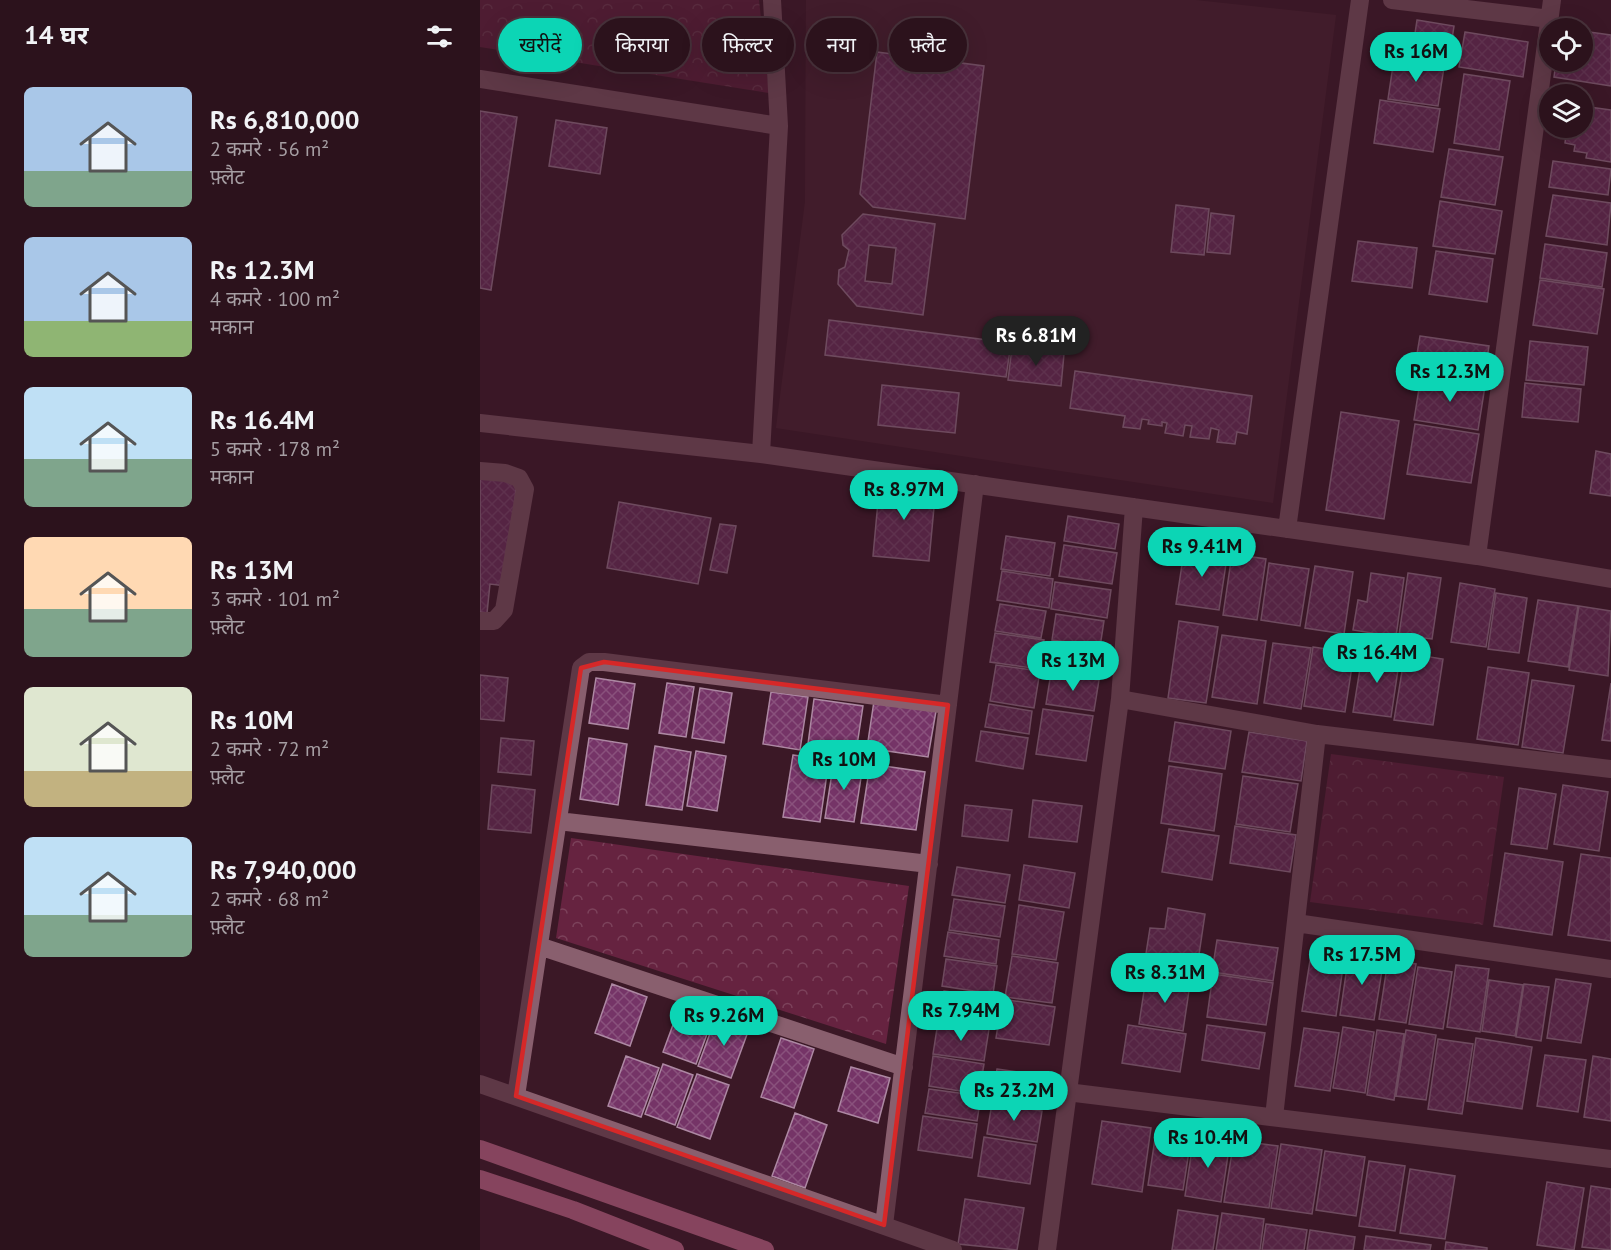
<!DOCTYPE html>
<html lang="hi">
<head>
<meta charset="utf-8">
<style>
	:root { --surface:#2c121c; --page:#382029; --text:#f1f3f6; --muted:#a69ea3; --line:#48323b; --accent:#0cd5b5 }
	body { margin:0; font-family:"PT Sans","Noto Sans Devanagari",sans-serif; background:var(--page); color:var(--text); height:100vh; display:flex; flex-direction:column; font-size:22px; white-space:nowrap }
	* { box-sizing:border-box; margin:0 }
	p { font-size:20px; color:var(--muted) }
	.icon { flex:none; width:33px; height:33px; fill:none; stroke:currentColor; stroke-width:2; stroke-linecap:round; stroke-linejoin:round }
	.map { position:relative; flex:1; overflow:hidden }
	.side { display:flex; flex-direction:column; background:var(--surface); width:480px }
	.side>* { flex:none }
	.guide { position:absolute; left:18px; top:18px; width:570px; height:54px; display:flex; gap:12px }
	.controls { position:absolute; left:1059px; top:18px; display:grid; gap:12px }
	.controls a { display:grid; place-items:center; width:54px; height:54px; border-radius:50%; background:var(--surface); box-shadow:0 6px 24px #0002,0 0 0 2px var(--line); font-size:30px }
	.price { position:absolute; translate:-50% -51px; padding:0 14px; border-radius:21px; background:var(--accent); color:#111; font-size:20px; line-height:39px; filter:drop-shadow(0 2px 3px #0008) }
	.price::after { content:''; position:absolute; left:50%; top:36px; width:18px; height:14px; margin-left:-9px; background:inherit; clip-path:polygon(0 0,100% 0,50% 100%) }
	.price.current { background:#222; color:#fff }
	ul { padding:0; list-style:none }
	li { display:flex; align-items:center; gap:18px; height:150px; padding:0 24px }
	li span { display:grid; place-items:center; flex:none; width:168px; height:120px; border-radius:9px; color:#555 }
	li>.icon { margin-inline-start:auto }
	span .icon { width:72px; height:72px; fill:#fffc; stroke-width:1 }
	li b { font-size:26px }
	h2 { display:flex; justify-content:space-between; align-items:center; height:72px; padding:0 24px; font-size:26px }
	.chip { padding:0 21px; border-radius:27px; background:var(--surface); box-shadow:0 6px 24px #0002,0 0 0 2px var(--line); font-size:21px; line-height:54px }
	.chip.current { background:var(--accent); color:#111 }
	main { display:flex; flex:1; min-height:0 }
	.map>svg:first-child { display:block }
</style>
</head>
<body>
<main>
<section class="side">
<h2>14 घर<svg class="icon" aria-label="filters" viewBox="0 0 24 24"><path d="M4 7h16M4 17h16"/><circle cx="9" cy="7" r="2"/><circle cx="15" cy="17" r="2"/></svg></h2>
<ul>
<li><span style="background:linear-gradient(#a9c7e8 70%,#7fa58c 0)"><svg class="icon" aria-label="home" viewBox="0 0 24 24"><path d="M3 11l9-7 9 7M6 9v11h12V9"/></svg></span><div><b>Rs 6,810,000</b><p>2 कमरे · 56 m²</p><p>फ़्लैट</p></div></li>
<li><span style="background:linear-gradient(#a9c7e8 70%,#8fb573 0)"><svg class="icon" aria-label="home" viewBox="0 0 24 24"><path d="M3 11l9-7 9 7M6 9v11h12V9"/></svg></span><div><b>Rs 12.3M</b><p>4 कमरे · 100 m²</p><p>मकान</p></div></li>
<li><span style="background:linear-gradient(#bfe0f5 60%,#7fa58c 0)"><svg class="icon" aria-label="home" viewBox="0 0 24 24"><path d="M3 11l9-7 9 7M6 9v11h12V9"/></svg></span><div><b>Rs 16.4M</b><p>5 कमरे · 178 m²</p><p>मकान</p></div></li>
<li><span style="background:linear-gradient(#ffd9b3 60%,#7fa58c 0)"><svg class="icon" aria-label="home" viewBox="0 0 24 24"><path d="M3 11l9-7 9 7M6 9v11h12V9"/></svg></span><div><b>Rs 13M</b><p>3 कमरे · 101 m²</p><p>फ़्लैट</p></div></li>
<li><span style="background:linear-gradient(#dfe7d0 70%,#c2b280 0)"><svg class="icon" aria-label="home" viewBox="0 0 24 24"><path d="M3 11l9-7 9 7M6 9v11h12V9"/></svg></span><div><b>Rs 10M</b><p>2 कमरे · 72 m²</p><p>फ़्लैट</p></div></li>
<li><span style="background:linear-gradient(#bfe0f5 65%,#7fa58c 0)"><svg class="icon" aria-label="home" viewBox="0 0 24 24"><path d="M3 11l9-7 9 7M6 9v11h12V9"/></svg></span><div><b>Rs 7,940,000</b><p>2 कमरे · 68 m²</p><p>फ़्लैट</p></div></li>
</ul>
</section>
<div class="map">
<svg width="1131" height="1250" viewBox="0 0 1131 1250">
	<defs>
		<pattern id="forest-crowns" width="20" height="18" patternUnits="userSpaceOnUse" patternTransform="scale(1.5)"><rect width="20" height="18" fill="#662340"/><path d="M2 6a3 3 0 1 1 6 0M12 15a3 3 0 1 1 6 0" fill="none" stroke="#7c425b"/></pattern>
		<pattern id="building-cross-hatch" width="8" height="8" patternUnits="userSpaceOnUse" patternTransform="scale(1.5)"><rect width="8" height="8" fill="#753467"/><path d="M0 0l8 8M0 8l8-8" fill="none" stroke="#89517c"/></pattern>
	</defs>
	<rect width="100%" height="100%" fill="#3b1826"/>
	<!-- built -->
	<path fill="#4b2332" d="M326,0H715L856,15L793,503L296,428L325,202Z"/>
	<!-- forest -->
	<path fill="url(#forest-crowns)" d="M0,0H279L289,93L0,47Z
		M851,754L1024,777L1003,925L830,902Z
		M91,838L429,886L406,1044L76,938Z"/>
	<!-- building -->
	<path fill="url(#building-cross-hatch)" stroke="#ad88a3" stroke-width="1.5" fill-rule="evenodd" d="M937,20L974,26L968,65L931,60Z
		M1102,31L1131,35V86L1074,77L1076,62H1102Z
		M985,32L1048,42L1043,77L979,67Z
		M397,52L504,66L485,219L393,207L380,194Z
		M914,59L964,67L958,106L908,99Z
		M984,74L1030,81L1019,150L974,143Z
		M900,100L960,109L953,152L894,143Z
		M1102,106L1131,110V162L1106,158L1107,153L1094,151L1095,145L1085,143L1087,128H1102Z
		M0,111L37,117L11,290L0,288Z
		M76,120L127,128L120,174L69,166Z
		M969,149L1023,157L1015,205L961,197Z
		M1073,161L1131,169L1128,195L1069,187Z
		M1073,195L1131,203L1127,245L1066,236Z
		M960,201L1022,211L1015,254L953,246Z
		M696,205L729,209L724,255L691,252Z
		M731,213L754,216L750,254L727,252Z
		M383,214L455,224L443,315L377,306L358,284L359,270L365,267L369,250L363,245L362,235ZM389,245L416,248L412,284L385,281Z
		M878,241L937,248L932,288L872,281Z
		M1065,244L1127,253L1122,287L1060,278Z
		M956,251L1013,259L1007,302L949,294Z
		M1060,280L1124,289L1117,334L1053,325Z
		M349,320L531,343L526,377L345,355Z
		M940,336L1009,346L1003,383L934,372Z
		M1050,341L1108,347L1104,385L1046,380Z
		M532,348L584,354L581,386L528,380Z
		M595,371L772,396L767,434L757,432L755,444L737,442L739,430L731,428L729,439L710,437L712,426L705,425L703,436L685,433L687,423L682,422V426L668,424L669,420L662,419L660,429L643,427L645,416L590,408Z
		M941,376L1005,386L998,430L934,420Z
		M1045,383L1101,389L1098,422L1042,417Z
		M402,385L479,393L475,433L398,425Z
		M861,412L919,421L904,519L846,510Z
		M935,424L999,434L991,483L927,474Z
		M1116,451L1131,454V496L1110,493Z
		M0,477L37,481L26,586L10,584L7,613L0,612Z
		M400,480L456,486L449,561L393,556Z
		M139,502L231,518L218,584L127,568Z
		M588,516L639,524L635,549L584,541Z
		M240,524L256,526L247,573L230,570Z
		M526,536L575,543L570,576L521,569Z
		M584,545L637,553L632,584L579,576Z
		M705,545L748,551L739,610L696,604Z
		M752,554L786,559L777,620L743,615Z
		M789,563L829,569L820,626L781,620Z
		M835,566L873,572L864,634L825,628Z
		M522,571L573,579L569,608L517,600Z
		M891,573L924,578L916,637L873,630L878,600L887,602Z
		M928,573L961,578L952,639L919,635Z
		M575,582L631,590L627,618L571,609Z
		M980,583L1015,589L1006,647L971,642Z
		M1016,593L1047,598L1039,653L1008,649Z
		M1058,600L1098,606L1088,667L1048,661Z
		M520,604L566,611L561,638L515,631Z
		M1099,606L1131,611L1128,676L1089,670Z
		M576,614L624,621L620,647L572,640Z
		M699,621L738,627L726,703L688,698Z
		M515,633L564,640L559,669L510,662Z
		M742,635L786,641L777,704L732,697Z
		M578,642L623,649L618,678L573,671Z
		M793,643L831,648L821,709L784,703Z
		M833,647L874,653L865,712L824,706Z
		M883,650L920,656L911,717L873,712Z
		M925,653L963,659L953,725L914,720Z
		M516,665L560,671L554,708L510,701Z
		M1008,667L1049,673L1038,745L997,739Z
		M571,673L619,680L614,711L566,704Z
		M0,675L28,678L24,721L0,719Z
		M116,678L155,684L148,729L109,723Z
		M1052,680L1094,686L1083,753L1042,747Z
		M187,683L214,687L206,737L179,733Z
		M1131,683V741L1122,740Z
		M220,688L252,693L244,743L212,738Z
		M291,692L328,697L320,750L283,744Z
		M334,699L383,706L376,752L328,744Z
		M394,701L456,711L448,757L387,748Z
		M509,704L552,711L549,734L505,727Z
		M563,709L613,716L606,761L556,754Z
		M695,722L751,731L745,769L689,761Z
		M501,731L548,738L543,769L496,761Z
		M769,732L827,741L821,781L762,772Z
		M21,738L54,741L51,775L18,772Z
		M109,738L147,744L138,805L100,799Z
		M175,746L211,752L202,810L166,805Z
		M216,751L246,756L237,811L207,806Z
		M313,755L349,760L340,822L303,817Z
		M354,760L383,765L374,822L345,818Z
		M390,764L445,772L436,830L381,823Z
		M689,766L742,774L734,831L681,823Z
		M763,776L818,784L810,832L756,824Z
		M12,785L55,790L51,833L8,829Z
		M1083,785L1128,792L1119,851L1074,844Z
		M1039,788L1076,794L1067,849L1031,844Z
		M553,800L602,806L597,842L549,837Z
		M485,805L532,810L528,841L482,836Z
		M755,826L816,835L810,872L750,863Z
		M689,829L739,836L732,880L682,872Z
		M1025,853L1083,862L1072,935L1014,926Z
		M1101,854L1131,858V941L1088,935Z
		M544,865L595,873L589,908L539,900Z
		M477,867L530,875L525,903L472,895Z
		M474,899L525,906L520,937L469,930Z
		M539,905L584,912L576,960L532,954Z
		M688,908L725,914L717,968L665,960L670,928L685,929Z
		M468,932L519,940L516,964L464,956Z
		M737,940L798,948L793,981L732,972Z
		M832,948L865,953L856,1016L822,1011Z
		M869,953L904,958L894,1020L860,1015Z
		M532,956L578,963L572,1003L525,997Z
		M466,959L517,966L513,994L462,986Z
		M908,960L936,964L926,1023L899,1019Z
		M976,965L1009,969L1000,1032L967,1027Z
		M938,967L972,972L963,1029L929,1024Z
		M733,974L793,983L786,1025L727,1017Z
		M666,978L710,984L703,1031L659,1024Z
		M1076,979L1111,984L1101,1043L1067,1038Z
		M1009,980L1043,985L1035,1036L1002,1031Z
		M132,984L167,997L150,1046L115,1033Z
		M1044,984L1069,987L1061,1041L1036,1037Z
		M464,991L512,998L508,1027L460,1020Z
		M522,999L575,1007L569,1045L516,1038Z
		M201,1003L234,1015L216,1064L183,1052Z
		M236,1017L269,1029L251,1078L218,1066Z
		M458,1022L509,1029L504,1061L453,1054Z
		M648,1025L706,1034L700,1072L642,1063Z
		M727,1025L785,1033L779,1069L722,1060Z
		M863,1027L894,1032L885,1093L853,1088Z
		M824,1028L859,1033L850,1091L815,1086Z
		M897,1030L924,1034L914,1100L887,1095Z
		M926,1030L956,1035L946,1100L916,1096Z
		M301,1038L334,1049L314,1108L281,1097Z
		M996,1038L1052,1047L1042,1109L987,1101Z
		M958,1039L993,1044L982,1114L948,1109Z
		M1065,1055L1106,1060L1098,1112L1057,1106Z
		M146,1056L179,1068L161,1117L128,1106Z
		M453,1056L504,1064L499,1094L449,1086Z
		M1113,1056L1131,1059V1121L1104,1117Z
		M183,1064L213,1075L195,1125L165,1114Z
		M371,1067L410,1078L398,1123L358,1111Z
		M517,1069L565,1076L560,1108L512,1101Z
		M217,1074L249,1085L230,1139L197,1127Z
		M449,1089L501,1096L497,1121L445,1113Z
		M512,1103L562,1111L557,1142L507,1134Z
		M315,1113L347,1125L325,1188L292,1176Z
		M443,1116L497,1124L492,1158L438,1150Z
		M622,1121L671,1128L662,1192L612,1184Z
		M676,1132L711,1138L703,1190L668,1185Z
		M714,1136L750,1142L741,1202L705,1196Z
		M504,1137L556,1145L550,1184L498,1176Z
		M754,1140L798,1146L789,1208L744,1202Z
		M801,1144L842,1150L832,1214L791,1208Z
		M845,1151L885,1157L876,1216L836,1210Z
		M889,1161L925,1166L915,1231L879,1226Z
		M930,1169L975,1176L965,1239L920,1233Z
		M1067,1182L1104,1188L1094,1250L1057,1245Z
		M1111,1186L1131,1189V1250L1102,1247Z
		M485,1199L544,1208L537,1250L478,1244Z
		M698,1210L738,1216L733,1250H692Z
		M742,1213L784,1219L780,1250H736Z
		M786,1224L827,1230L824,1250H782Z
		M830,1230L875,1237L873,1250H827Z
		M886,1236L951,1245L950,1250H884Z
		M966,1242L1007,1248V1250H965Z"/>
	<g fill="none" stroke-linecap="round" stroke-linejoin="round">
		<!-- minor -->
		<path stroke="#895f6e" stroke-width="18" d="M912,0L1070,19
			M0,79L299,126
			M0,423L281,454L997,556L1131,579
			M281,454L299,126L292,0
			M0,471L25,473L39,478L45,489L24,610L14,621H0
			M807,529L880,0
			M997,556L1072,0
			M640,699L837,734L1131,769
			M78,821L449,864
			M816,923L1131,969
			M59,946L424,1067
			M0,1084L473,1250
			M587,1092L1131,1159
			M36,1096L101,668L109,662H124L468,705
			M794,1117L837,734
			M404,1225L495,484
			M567,1250L640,699L654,507"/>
		<!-- highway -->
		<path stroke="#e37ba3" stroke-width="18" d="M0,1149L285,1250
			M0,1179L93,1210L195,1250"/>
	</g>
	<!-- marked area -->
	<path d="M0 0H1131V1250H0ZM124,662L468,705L404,1225L36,1096L101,668Z" fill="#3b1826" fill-opacity=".55" fill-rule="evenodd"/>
	<path fill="none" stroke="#d62828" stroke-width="4.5" stroke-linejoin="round" d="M124,662L468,705L404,1225L36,1096L101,668Z"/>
</svg>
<div class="controls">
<a><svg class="icon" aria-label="locate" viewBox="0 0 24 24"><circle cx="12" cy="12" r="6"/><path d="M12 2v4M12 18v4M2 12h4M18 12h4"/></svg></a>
<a><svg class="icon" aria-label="layers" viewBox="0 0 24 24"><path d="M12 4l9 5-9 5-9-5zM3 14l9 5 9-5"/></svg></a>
</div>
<b class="price" style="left:936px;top:83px">Rs 16M</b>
<b class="price current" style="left:556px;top:367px">Rs 6.81M</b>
<b class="price" style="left:970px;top:403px">Rs 12.3M</b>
<b class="price" style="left:424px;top:521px">Rs 8.97M</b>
<b class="price" style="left:722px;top:578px">Rs 9.41M</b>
<b class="price" style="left:897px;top:684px">Rs 16.4M</b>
<b class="price" style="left:593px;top:692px">Rs 13M</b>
<b class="price" style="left:364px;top:791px">Rs 10M</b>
<b class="price" style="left:882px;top:986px">Rs 17.5M</b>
<b class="price" style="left:685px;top:1004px">Rs 8.31M</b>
<b class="price" style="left:481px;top:1042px">Rs 7.94M</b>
<b class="price" style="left:244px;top:1047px">Rs 9.26M</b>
<b class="price" style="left:534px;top:1122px">Rs 23.2M</b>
<b class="price" style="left:728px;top:1169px">Rs 10.4M</b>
<div class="guide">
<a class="chip current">खरीदें</a>
<a class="chip">किराया</a>
<a class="chip">फ़िल्टर</a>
<a class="chip">नया</a>
<a class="chip">फ़्लैट</a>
</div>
</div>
</main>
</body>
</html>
